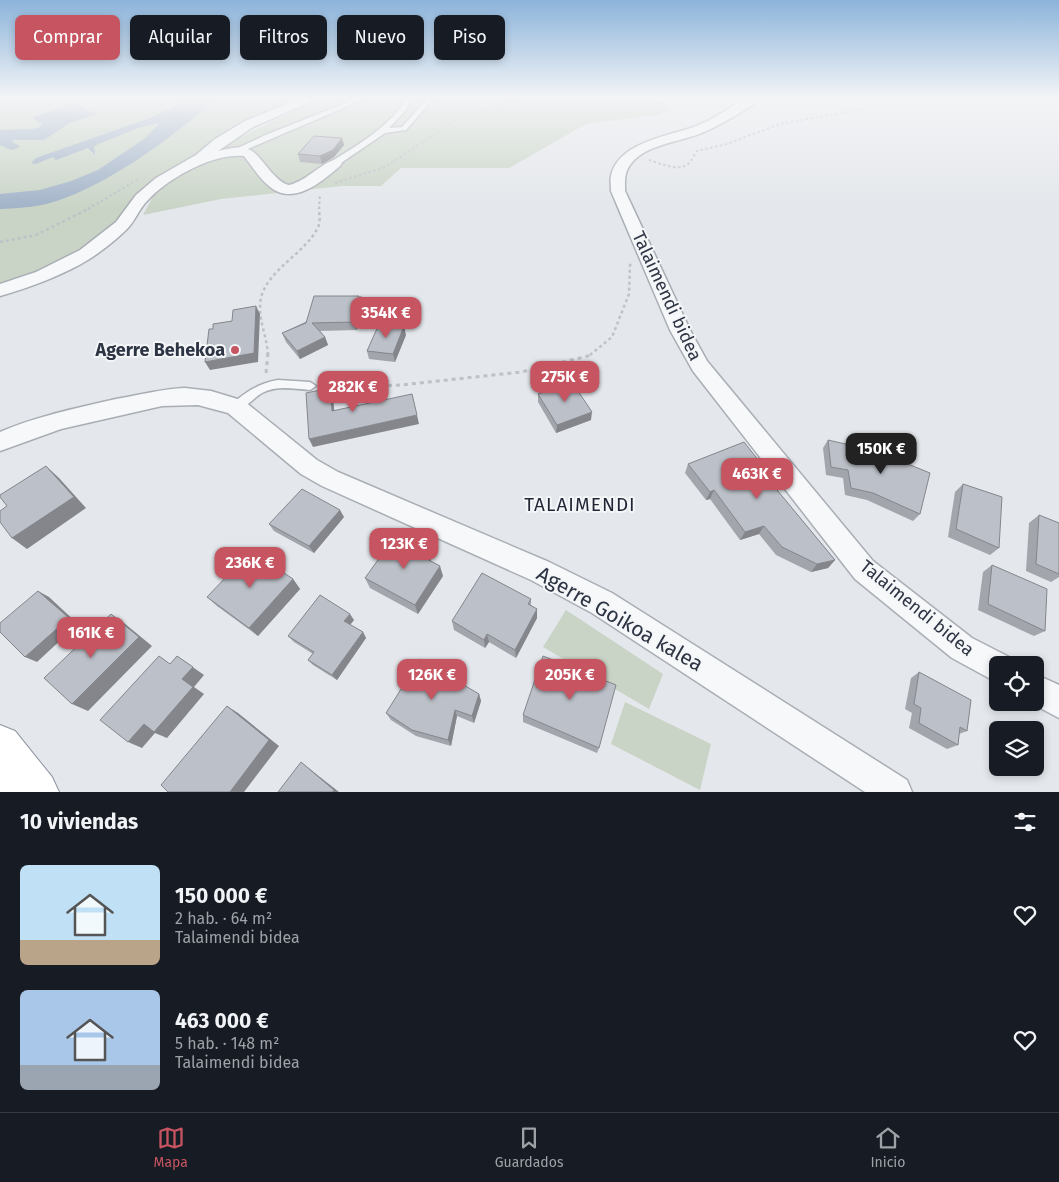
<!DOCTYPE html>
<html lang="es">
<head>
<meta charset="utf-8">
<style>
	:root { --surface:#171b24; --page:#20242c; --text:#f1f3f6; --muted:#9ea1a6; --line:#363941; --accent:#c65461 }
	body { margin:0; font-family:"Fira Sans",sans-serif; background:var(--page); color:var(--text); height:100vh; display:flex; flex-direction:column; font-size:19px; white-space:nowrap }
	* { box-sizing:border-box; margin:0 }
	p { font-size:16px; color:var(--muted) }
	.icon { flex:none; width:28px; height:28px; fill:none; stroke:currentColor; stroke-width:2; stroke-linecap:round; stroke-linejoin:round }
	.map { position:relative; height:792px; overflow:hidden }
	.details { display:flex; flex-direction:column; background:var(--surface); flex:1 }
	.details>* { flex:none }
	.hud { position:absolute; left:15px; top:15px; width:500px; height:45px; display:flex; gap:10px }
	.controls { position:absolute; left:989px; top:656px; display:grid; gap:10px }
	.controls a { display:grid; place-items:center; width:55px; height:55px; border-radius:8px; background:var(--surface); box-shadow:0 2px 8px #0003; font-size:25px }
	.price { position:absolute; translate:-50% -42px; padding:0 11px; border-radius:10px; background:var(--accent); color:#fff; font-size:16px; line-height:32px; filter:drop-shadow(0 1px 2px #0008) }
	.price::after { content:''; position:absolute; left:50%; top:30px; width:15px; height:11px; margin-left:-8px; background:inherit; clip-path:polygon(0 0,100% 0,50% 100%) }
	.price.current { background:#222; color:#fff }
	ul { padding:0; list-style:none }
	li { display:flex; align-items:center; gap:15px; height:125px; padding:0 20px }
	li span { display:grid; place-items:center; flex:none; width:140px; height:100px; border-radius:8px; color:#555 }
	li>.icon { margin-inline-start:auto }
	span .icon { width:60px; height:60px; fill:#fffc; stroke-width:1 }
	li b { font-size:21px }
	h2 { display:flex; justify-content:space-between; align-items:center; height:60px; padding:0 20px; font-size:21px }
	.chip { padding:0 18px; border-radius:8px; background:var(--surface); box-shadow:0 2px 8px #0003; font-size:18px; line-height:45px }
	.chip.current { background:var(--accent); color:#fff }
	.tab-bar { display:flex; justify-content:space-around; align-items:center; height:70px; border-top:1px solid var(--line); background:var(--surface); font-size:14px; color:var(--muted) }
	.tab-bar a { display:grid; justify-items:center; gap:2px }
	.tab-bar .current { color:var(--accent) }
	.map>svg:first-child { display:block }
</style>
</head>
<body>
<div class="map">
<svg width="1059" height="792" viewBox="0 0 1059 792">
	<rect width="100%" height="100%" fill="#e4e7eb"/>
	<!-- green -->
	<path fill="#c9d4c6" d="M0,97H308L249,121L197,156L161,177L138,193L120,216L96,239L50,266L0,284Z
		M328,97H654L668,105L667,111L656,115L586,124L509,168H401L381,186H342L221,199L143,215L155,193L187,170L214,159L231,142L305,105Z
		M566,610L663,674L649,709L543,647Z
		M625,702L711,744L700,790L611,744Z"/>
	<!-- water -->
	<path fill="#a2b3c8" d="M195,97H217C176,136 98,193 42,205C28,208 14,208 0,209V194L40,190L71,181L98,170L144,139L160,123L141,127L96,145L94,147L95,155L88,148L56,160L53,157L36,164L31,163L36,158L147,119Z
		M70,104H77L81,107L97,114L70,123L44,140H12V142L20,146C12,153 8,148 0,145V130L32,129L38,128L43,124L33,119L34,117Z"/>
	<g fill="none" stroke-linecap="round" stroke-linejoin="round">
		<!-- service casing -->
		<g stroke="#a9aeb5" stroke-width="3">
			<path id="service" d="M361,97H369L236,154L229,152L268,134Z
				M408,97H414L405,111L389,128L402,127L427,99L432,100L406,130L385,133L338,165H332V161C361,143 389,127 408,97Z
				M278,380L310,382L316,386L310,390C294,389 277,385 262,393C253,398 242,413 232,410L230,407L232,404C246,392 259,383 278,380Z"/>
		</g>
		<!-- minor casing -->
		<g stroke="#a9aeb5" stroke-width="3">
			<path id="minor" d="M304,97H319L317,99L253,127L218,151C253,142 252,150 273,174C278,179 283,184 289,185C307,182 326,157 340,160L342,163L340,166C321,182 293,207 269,186C259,178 252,166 244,156C213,153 168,178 147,201C139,209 135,221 127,229C117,239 103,250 91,258C64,275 31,287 0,296V284L36,272L80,250L116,222L136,195L156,178L196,155L215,139L245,121Z
				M748,97H762C753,107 713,129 699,134C678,142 644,145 630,165C624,173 625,182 625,191L690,330L707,361L873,561L972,638L1009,657L1012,665H998V683L952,658L855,579L693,371L670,330L611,191C611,186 610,180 611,176C619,140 674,136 701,124C718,117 732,105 748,97Z
				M185,388L211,391L244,401L317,460L338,472L549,562L612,593L907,780L912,792H865L592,613L531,580L322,486L301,474L228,413L198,405L162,406L61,429L0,451V432C37,416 77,408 116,399C139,395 162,389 185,388Z
				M1035,674L1059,685V718L1029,702H1035Z"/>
		</g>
		<!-- trunk casing -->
		<g stroke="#8d94a1" stroke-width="2">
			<path id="trunk" d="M0,725L15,731L52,777L59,792H0Z"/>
		</g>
		<!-- path-far2 -->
		<path stroke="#bec1c7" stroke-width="2" stroke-dasharray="2.5 2.5" stroke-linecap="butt" d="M649,160C659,163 678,172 688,164C691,162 694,155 697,151L727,144L780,124L862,109L873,97
			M335,183L385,167L456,120L529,97
			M88,209L137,180
			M319,209L320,194"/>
		<!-- path-far1 -->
		<path stroke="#bec1c7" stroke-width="2.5" stroke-dasharray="3 3" stroke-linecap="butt" d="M0,242L36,235L90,208
			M268,355C267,336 257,317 261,298C267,270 307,252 318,227C321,222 319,213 319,208
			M590,355L612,337L629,294L630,265L632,262"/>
		<!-- path -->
		<path stroke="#bec1c7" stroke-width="3" stroke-dasharray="4 4" stroke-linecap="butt" d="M266,373L268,353
			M324,388L401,385L521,372L588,356L591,353"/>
		<!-- service -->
		<use href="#service" fill="#f7f8fa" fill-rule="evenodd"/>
		<!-- minor -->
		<use href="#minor" fill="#f7f8fa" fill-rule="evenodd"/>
		<!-- trunk -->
		<use href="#trunk" fill="#fff" fill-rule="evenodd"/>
	</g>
	<!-- wall -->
	<path fill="#a2a5ac" d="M342,138L344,145L334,157L322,164L300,162L298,154Z
		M359,296V297H362L365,306L357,330L320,331L325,337L328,345L300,359L286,342L282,333Z
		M406,335L395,362L369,359L367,351Z
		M538,394L591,420L556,433L538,402Z
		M828,440L920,514L913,521L867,500L845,495L843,478L826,475L823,448Z
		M688,464L765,476L835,560L828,568L811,572L776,555L759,534L740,540L710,499L706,500L685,473Z
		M963,484L999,548L990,555L948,537L955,492Z
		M1039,515L1059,523V577L1051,582L1026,571L1029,523Z
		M344,517L314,553L274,531L269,524Z
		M431,561L443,576L418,614L370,588L365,578Z
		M992,565L1045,631L1034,636L978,610L983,572Z
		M293,579L300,589L258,636L217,606L207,597Z
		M531,599V605L537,609V618L516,658L489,642L485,648L454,630L452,621Z
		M354,620L350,625L363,632L366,638L337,680L313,665L308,660L313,654L294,642L288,636Z
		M919,672L967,731L959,734L958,745L947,749L909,728L912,713L905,709L911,678Z
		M479,694L481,701L474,723L457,716L451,746L416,736L391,720L386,713Z
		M523,715L599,748L597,753L523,722Z"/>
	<!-- shaded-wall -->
	<path fill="#84868c" d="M342,138L344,145L334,157L322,164L320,156Z
		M359,296L361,302L362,297L365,306L357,330L355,322Z
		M256,306L260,314L258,362L210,370L205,362Z
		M404,326L406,335L395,362L393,354Z
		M325,337L328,345L300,359L297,351Z
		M330,388L333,397L335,419L332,411Z
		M592,412L591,420L556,433L557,425Z
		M417,415L419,424L313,447L309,439Z
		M46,466L59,478L86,508L27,549L12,538Z
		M714,490L710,499L706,500L710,492Z
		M340,510L344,517L314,553L309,546Z
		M764,526L759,534L740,540L745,532Z
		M428,551L431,561L423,557Z
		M835,560L828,568L811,572L817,564Z
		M440,566L443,576L418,614L415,605Z
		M293,579L300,589L258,636L249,628Z
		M38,591L49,597L78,624L37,662L25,657Z
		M537,609V618L516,658L515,650Z
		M111,614L124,623L152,646L88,711L72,704Z
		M350,614L354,620L348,627L344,621Z
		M363,632L366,638L337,680L332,675Z
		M487,634L489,642L485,648L484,640Z
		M177,656L204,675L194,687L204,694L167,738L155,733L142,748L128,742Z
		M479,694L481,701L474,723L472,716Z
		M227,706L238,713L279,746L244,792H230Z
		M455,710L457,716L451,746L448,740Z
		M301,762L306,766L339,792H333Z"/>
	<!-- building -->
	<path fill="#bcc0c8" stroke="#84868c" d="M314,136L342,138L333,150L320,156L298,154Z
		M314,296H359L358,297H362L355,322L312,323L325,337L297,351L282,333L306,323Z
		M256,306L254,353L205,362L209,329H213V324L232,321L233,310Z
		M379,324L404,326L393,354L367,351Z
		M572,382L592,412L557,425L538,394Z
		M330,388L332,411L412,394L417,415L309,439L306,393Z
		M828,440L876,451L930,473L920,514L873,493L851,488L848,470L831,467Z
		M744,442L767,471L763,473L835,560L817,564L782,547L764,526L745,532L714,490L710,492L688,464Z
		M46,466L74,497L12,538L0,522V511L7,506L0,497V495Z
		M963,484L1002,497L999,548L956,529Z
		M302,489L340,510L309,546L269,524Z
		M1039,515L1059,523V574L1036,564Z
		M396,535L428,551L423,557L440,566L415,605L365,578Z
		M251,551L293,579L249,628L207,597Z
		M992,565L1047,589L1045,631L988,604Z
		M482,573L531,599L528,604L537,609L515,650L487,634L484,640L452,621Z
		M38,591L69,618L25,657L0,632V623Z
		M320,595L350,614L344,621L363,632L332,675L308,660L314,652L288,636Z
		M111,614L139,637L72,704L44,678Z
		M159,656L170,664L177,656L193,667L182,679L193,687L154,732L144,724L128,742L100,720Z
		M543,656L616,685L599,748L523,715Z
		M420,659L479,694L472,716L455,710L448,740L412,730L386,713Z
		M919,672L971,700L967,731L960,727L958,745L919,723L921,708L914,704Z
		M227,706L269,740L230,792H168L161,785Z
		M301,762L334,790L333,792H278Z"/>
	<!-- sky -->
	<linearGradient id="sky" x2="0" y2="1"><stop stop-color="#8cb4db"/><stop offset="0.47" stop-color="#f3f4f6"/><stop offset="1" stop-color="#f3f4f6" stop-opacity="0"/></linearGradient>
	<rect width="1059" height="208" fill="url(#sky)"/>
	<!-- markers -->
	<circle fill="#c65461" stroke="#f4f6f8" stroke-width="2" cx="235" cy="350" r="5"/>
	<g text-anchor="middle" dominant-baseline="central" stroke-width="4" stroke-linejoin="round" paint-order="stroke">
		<!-- street labels -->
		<g font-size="18" fill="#2d3443" stroke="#f4f6f8">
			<text transform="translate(667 296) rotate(65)">Talaimendi bidea</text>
			<text transform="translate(917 608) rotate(39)">Talaimendi bidea</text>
		</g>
		<!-- poi labels -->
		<g font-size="18" font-weight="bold" fill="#2d3443" stroke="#f4f6f8" text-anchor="end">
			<text x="225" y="350">Agerre Behekoa</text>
		</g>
		<!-- neighbourhood labels -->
		<g font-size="19" letter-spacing="1" fill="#1f2534" stroke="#f4f6f8">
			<text x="580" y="504">TALAIMENDI</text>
		</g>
		<!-- near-street labels -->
		<g font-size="21" fill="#2d3443" stroke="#f4f6f8">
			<text transform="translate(620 619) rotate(30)">Agerre Goikoa kalea</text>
		</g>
	</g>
</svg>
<div class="controls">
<a><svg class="icon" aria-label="locate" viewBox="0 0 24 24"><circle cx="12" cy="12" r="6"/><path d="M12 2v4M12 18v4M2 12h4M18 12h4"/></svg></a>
<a><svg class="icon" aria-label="layers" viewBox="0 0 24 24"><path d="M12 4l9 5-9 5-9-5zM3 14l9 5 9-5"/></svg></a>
</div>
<b class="price" style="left:386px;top:339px">354K €</b>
<b class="price" style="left:565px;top:403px">275K €</b>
<b class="price" style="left:353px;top:413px">282K €</b>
<b class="price current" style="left:881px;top:475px">150K €</b>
<b class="price" style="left:757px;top:500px">463K €</b>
<b class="price" style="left:404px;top:570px">123K €</b>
<b class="price" style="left:250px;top:589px">236K €</b>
<b class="price" style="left:91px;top:659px">161K €</b>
<b class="price" style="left:432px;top:701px">126K €</b>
<b class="price" style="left:570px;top:701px">205K €</b>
<div class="hud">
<a class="chip current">Comprar</a>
<a class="chip">Alquilar</a>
<a class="chip">Filtros</a>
<a class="chip">Nuevo</a>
<a class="chip">Piso</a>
</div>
</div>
<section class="details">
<h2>10 viviendas<svg class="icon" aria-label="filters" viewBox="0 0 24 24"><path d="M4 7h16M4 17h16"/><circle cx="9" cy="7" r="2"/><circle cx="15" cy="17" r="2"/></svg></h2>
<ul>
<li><span style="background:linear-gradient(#bfe0f5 75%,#b9a48a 0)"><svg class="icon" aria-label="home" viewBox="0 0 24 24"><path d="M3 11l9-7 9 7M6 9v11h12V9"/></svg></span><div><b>150 000 €</b><p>2 hab. · 64 m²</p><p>Talaimendi bidea</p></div><svg class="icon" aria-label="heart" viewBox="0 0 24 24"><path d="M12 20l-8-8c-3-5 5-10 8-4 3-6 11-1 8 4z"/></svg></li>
<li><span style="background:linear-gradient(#a9c7e8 75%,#9aa5b1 0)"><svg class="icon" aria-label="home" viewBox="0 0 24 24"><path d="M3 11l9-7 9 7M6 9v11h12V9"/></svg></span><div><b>463 000 €</b><p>5 hab. · 148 m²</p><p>Talaimendi bidea</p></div><svg class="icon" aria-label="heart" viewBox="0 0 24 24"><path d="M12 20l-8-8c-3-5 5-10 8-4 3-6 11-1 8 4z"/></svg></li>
</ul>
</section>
<nav class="tab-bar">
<a class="current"><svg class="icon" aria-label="map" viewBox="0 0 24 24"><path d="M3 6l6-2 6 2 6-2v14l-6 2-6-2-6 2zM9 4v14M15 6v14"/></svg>Mapa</a>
<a><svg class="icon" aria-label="saved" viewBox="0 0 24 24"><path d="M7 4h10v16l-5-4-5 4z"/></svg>Guardados</a>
<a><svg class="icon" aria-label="home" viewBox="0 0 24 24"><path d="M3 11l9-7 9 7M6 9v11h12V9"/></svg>Inicio</a>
</nav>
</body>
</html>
